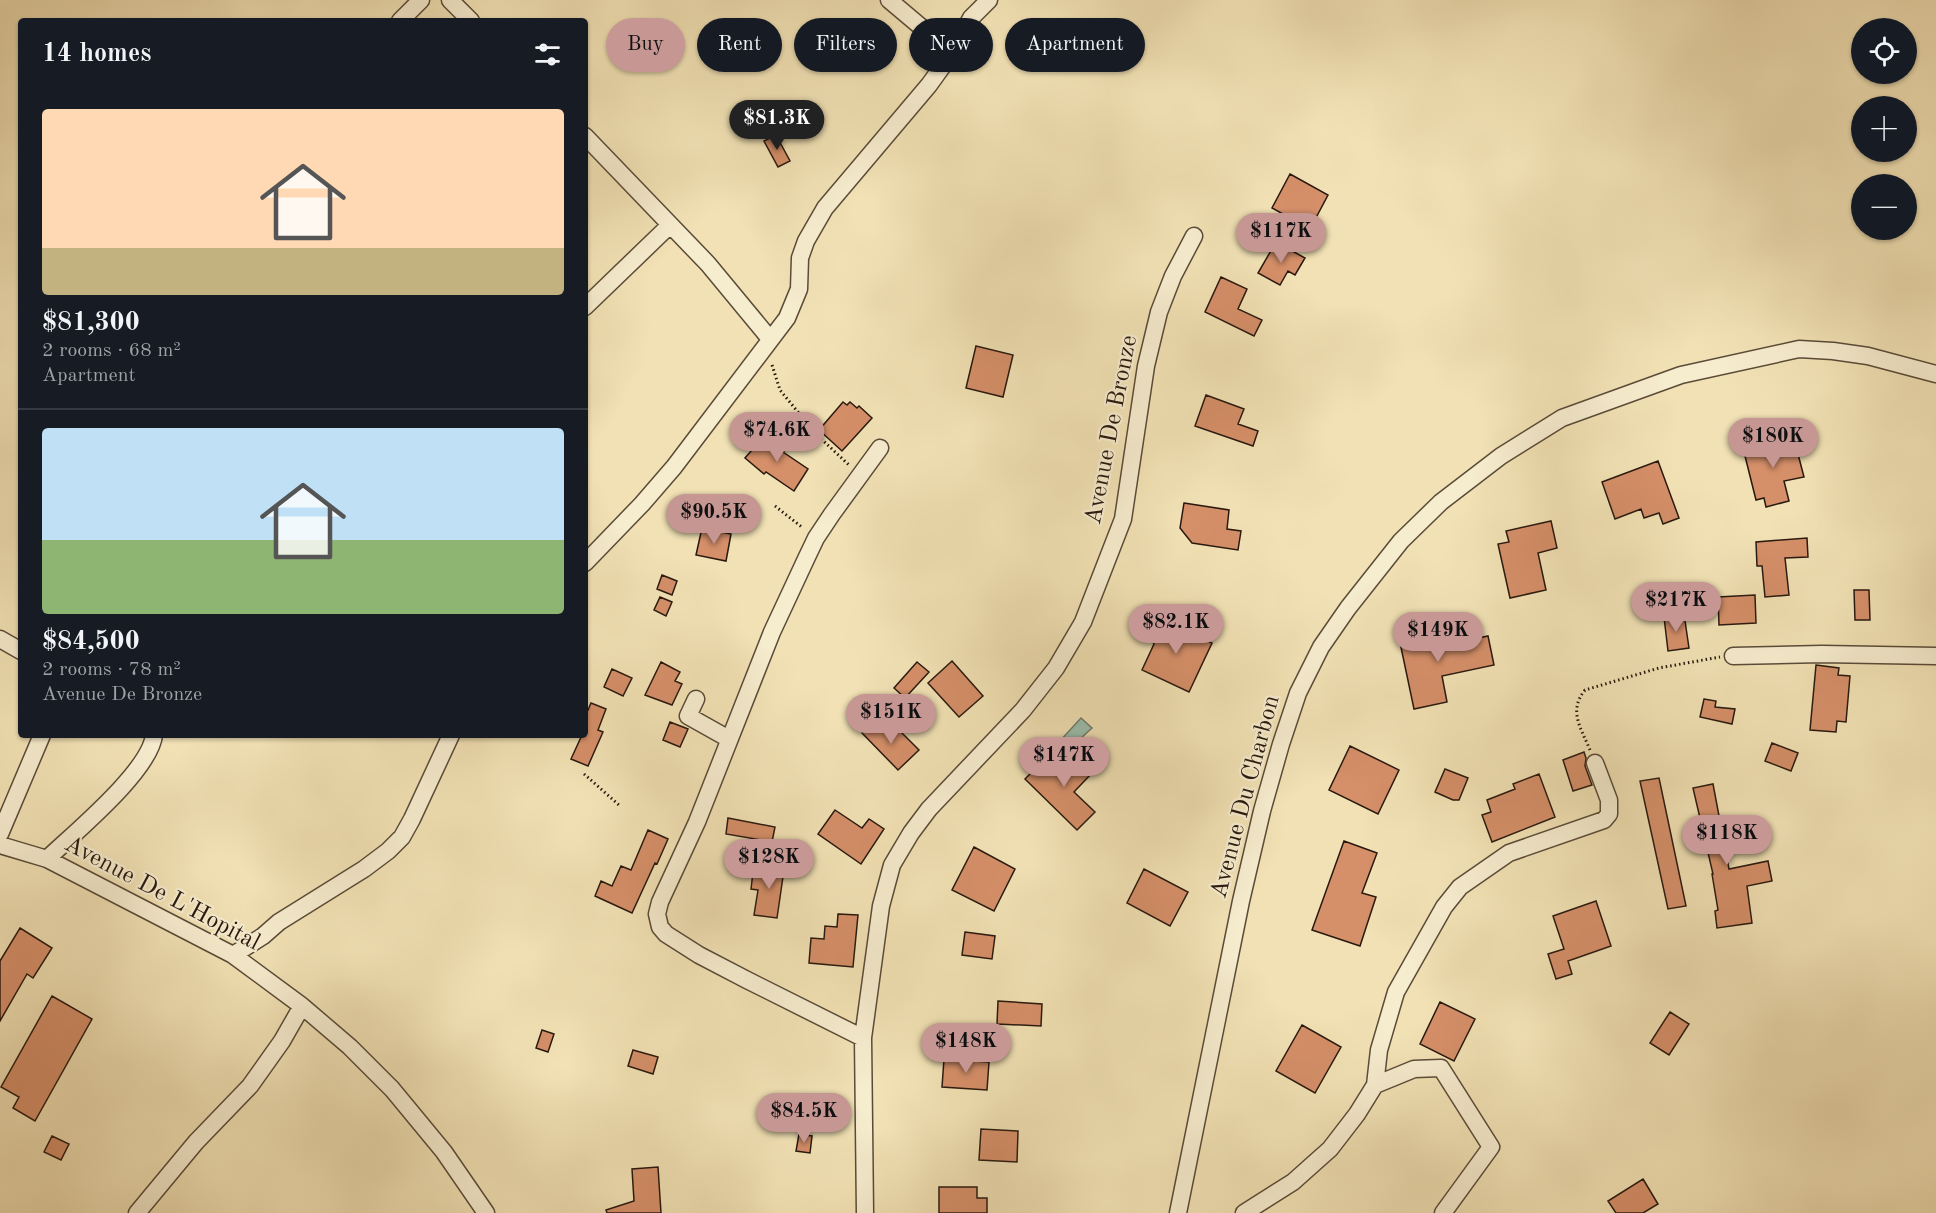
<!DOCTYPE html>
<html lang="en">
<head>
<meta charset="utf-8">
<style>
	:root { --surface:#171b24; --page:#20242c; --text:#f1f3f6; --muted:#9ea1a6; --line:#363941; --accent:#c59692 }
	body { margin:0; font-family:"Old Standard TT",serif; background:var(--page); color:var(--text); height:100vh; display:flex; flex-direction:column; font-size:22px; white-space:nowrap }
	* { box-sizing:border-box; margin:0 }
	p { font-size:20px; color:var(--muted) }
	.icon { flex:none; width:33px; height:33px; fill:none; stroke:currentColor; stroke-width:2; stroke-linecap:round; stroke-linejoin:round }
	.map { position:relative; flex:1; overflow:hidden }
	.panel { position:absolute; left:18px; top:18px; width:570px; height:720px; display:flex; flex-direction:column; background:var(--surface); border-radius:6px; box-shadow:0 2px 4px #0004 }
	.panel>* { flex:none }
	.guide { position:absolute; left:606px; top:18px; width:570px; height:54px; display:flex; gap:12px }
	.controls { position:absolute; left:1851px; top:18px; display:grid; gap:12px }
	.controls a { display:grid; place-items:center; width:66px; height:66px; border-radius:50%; background:var(--surface); box-shadow:0 2px 4px #0004; font-size:30px }
	.price { position:absolute; translate:-50% -51px; padding:0 14px; border-radius:21px; background:var(--accent); color:#111; font-size:20px; line-height:39px; filter:drop-shadow(0 2px 3px #0008) }
	.price::after { content:''; position:absolute; left:50%; top:36px; width:18px; height:14px; margin-left:-9px; background:inherit; clip-path:polygon(0 0,100% 0,50% 100%) }
	.price.selected { background:#222; color:#fff }
	ul { padding:0; list-style:none }
	li { display:grid; align-content:center; gap:12px; height:318px; padding:0 24px }
	li+li { border-top:2px solid var(--line) }
	li span { display:grid; place-items:center; height:186px; border-radius:6px; color:#555 }
	li>.icon { margin-inline-start:auto }
	span .icon { width:108px; height:108px; fill:#fffc; stroke-width:1 }
	li b { font-size:26px }
	h2 { display:flex; justify-content:space-between; align-items:center; height:72px; padding:0 24px; font-size:26px }
	.tag { padding:0 21px; border-radius:27px; background:var(--surface); box-shadow:0 2px 4px #0004; font-size:21px; line-height:54px }
	.tag.selected { background:var(--accent); color:#111 }
	.map>svg:first-child { display:block }
</style>
</head>
<body>
<div class="map">
<svg width="1936" height="1213" viewBox="0 0 1936 1213">
	<rect width="100%" height="100%" fill="#f1e1b4"/>
	<filter id="stains"><feTurbulence type="fractalNoise" baseFrequency=".00333" numOctaves="4"/><feColorMatrix values="0 0 0 0 .2 0 0 0 0 .09 0 0 0 0 .02 0 0 0 .5 -.17"/></filter>
	<radialGradient id="worn" r=".72"><stop offset=".6" stop-color="#630" stop-opacity="0"/><stop offset="1" stop-color="#630" stop-opacity=".3"/></radialGradient>
	<!-- water -->
	<path fill="#9bbead" stroke="#6d7c6e" stroke-width="1.5" d="M1081,718L1092,728L1068,750L1059,742Z"/>
	<!-- building -->
	<path fill="#d58f69" stroke="#28190f" stroke-width="1.5" d="M776,135L790,161L778,167L764,141Z
		M1290,174L1328,195L1310,229L1272,208Z
		M1276,242L1305,258L1295,275L1288,271L1280,285L1258,273Z
		M1221,277L1247,289L1238,309L1262,320L1254,336L1205,312Z
		M976,346L1013,355L1003,397L966,388Z
		M1206,395L1244,409L1238,424L1258,431L1253,446L1195,426Z
		M843,402L847,405L850,402L857,408L859,406L872,418L842,451L819,430Z
		M766,434L785,450L783,452L808,469L794,491L766,472L764,474L745,458Z
		M1793,435L1804,477L1784,481L1789,501L1766,507L1764,498L1756,500L1744,452L1751,451L1749,446Z
		M1658,461L1679,518L1663,524L1659,513L1644,518L1641,509L1615,519L1602,482Z
		M1184,503L1229,510L1227,529L1241,531L1238,550L1192,543L1180,528Z
		M1551,521L1557,548L1538,553L1546,590L1510,598L1498,544L1509,542L1506,531Z
		M702,528L731,534L726,561L696,555Z
		M1807,538L1808,557L1785,558L1789,595L1765,597L1762,566H1757L1756,542Z
		M662,575L677,581L672,595L657,589Z
		M1854,590H1869L1870,620H1855Z
		M1755,595L1756,623L1719,625L1718,597Z
		M660,597L672,602L666,616L654,610Z
		M1684,614L1689,648L1668,651L1664,617Z
		M1159,618L1212,643L1189,692L1142,670L1154,644L1150,638Z
		M1432,626L1437,647L1488,636L1494,665L1442,676L1447,702L1414,709L1398,633Z
		M952,661L983,696L959,717L928,683Z
		M661,662L680,672L675,681L682,684L672,705L645,695Z
		M917,662L929,672L905,698L894,688Z
		M1816,665L1839,668L1838,675L1850,676L1846,722L1837,721L1836,732L1810,730Z
		M612,669L632,678L623,696L604,687Z
		M1704,699L1716,701L1715,707L1735,709L1732,724L1700,717Z
		M591,703L606,709L598,730L603,732L588,766L571,759L582,735H585V709L588,710Z
		M874,721L891,739L899,730L919,750L898,770L862,733Z
		M670,722L688,729L680,747L663,740Z
		M1772,743L1798,753L1791,771L1765,761Z
		M1350,746L1399,770L1378,814L1329,790Z
		M1068,750L1092,773L1074,792L1095,812L1077,830L1025,779L1040,764L1048,771Z
		M1584,752L1586,758L1585,766L1592,785L1573,791L1563,760Z
		M1445,769L1468,778L1459,800H1453L1435,792Z
		M1539,774L1555,817L1492,842L1482,815L1491,812L1487,800L1515,789L1513,784Z
		M1659,778L1686,906L1668,909L1640,781Z
		M1713,784L1729,869L1768,861L1772,881L1747,886L1752,923L1717,928L1715,911L1718,910L1712,874H1713L1693,788Z
		M835,810L862,828L869,819L884,829L861,864L818,834Z
		M728,818L775,827L772,842L726,834Z
		M648,830L668,839L657,864L655,863L632,913L595,896L601,881L612,886L621,866L631,870Z
		M1344,841L1377,853L1362,893L1376,897L1360,946L1312,930Z
		M974,847L1015,869L994,911L952,890Z
		M768,861L785,863L777,918L754,915L758,890L751,889L753,872L766,874Z
		M1144,869L1188,892L1170,926L1127,903Z
		M1596,901L1611,946L1568,961L1572,974L1556,979L1548,954L1564,949L1553,916Z
		M838,914L858,915L853,967L809,963L811,938L824,939L825,926L837,927Z
		M20,928L52,948L33,978L27,974L0,1021V961Z
		M965,932L995,936L992,959L962,955Z
		M52,996L92,1019L35,1121L13,1108L19,1097L1,1087Z
		M998,1001L1042,1004L1041,1026L997,1024Z
		M1440,1002L1475,1019L1454,1061L1420,1044Z
		M1670,1012L1689,1024L1669,1055L1650,1043Z
		M1302,1025L1341,1047L1315,1093L1276,1071Z
		M542,1030L554,1034L548,1052L536,1048Z
		M633,1050L658,1057L653,1074L628,1066Z
		M944,1059L989,1062L987,1090L942,1087Z
		M981,1129L1018,1131L1017,1162L979,1160Z
		M799,1134L812,1136L810,1153L796,1151Z
		M52,1136L69,1144L61,1160L44,1152Z
		M658,1167L661,1213H607L606,1210L634,1201L632,1169Z
		M1643,1179L1658,1204L1643,1213H1616L1608,1201Z
		M939,1187H977V1198H987V1213H939Z"/>
	<g fill="none" stroke-linecap="round" stroke-linejoin="round">
		<!-- street casing -->
		<g stroke="#5a4b38" stroke-width="19">
			<path id="street" d="M450,0L471,21
				M889,0L952,53
				M400,21L421,0
				M585,136L708,264L770,339
				M585,307L670,225
				M585,563L642,504L674,467L787,318L799,289L800,258L806,241L825,208L929,85L952,53L971,18L989,0
				M0,639L21,651
				M1733,656L1822,654L1936,656
				M696,699L688,716L729,739
				M0,834L42,735
				M0,845L47,859L233,955L302,1006L350,1047L392,1089L444,1152L486,1213
				M47,859C74,833 150,771 154,735
				M233,955L263,936L279,922L364,869L388,851L402,837L412,819L451,735
				M863,1038L747,980L699,955L666,934L660,927L657,914L660,902L697,822L772,632L806,559L816,538L832,514L880,448
				M1375,1085L1414,1069L1441,1068L1491,1147L1443,1213
				M137,1213L196,1142L250,1086L282,1041L302,1006
				M865,1213L863,1038L881,906L892,865L911,833L929,809L1023,710L1056,668L1083,622L1123,519L1146,366L1159,312L1173,276L1194,236
				M1178,1213L1241,901L1262,811L1281,744L1298,693L1321,647L1348,608L1401,541L1441,502L1501,456L1562,418L1681,375L1799,349L1833,351L1868,356L1936,374
				M1244,1213L1293,1182L1330,1149L1357,1114L1375,1085L1379,1050L1396,992L1444,907L1460,887L1509,853L1604,820L1609,814V800L1595,763"/>
		</g>
		<!-- path -->
		<path stroke="#28190f" stroke-width="3" stroke-dasharray="1.5 3" stroke-linecap="butt" d="M772,365L780,390L815,433L849,465
			M775,506L803,528
			M1590,750C1581,728 1568,711 1585,690L1659,668L1720,657
			M584,774L620,806"/>
		<!-- street -->
		<use href="#street" stroke="#f6ecce" stroke-width="16"/>
	</g>
	<g text-anchor="middle" dominant-baseline="central" stroke-width="4.5" stroke-linejoin="round" paint-order="stroke">
		<!-- street labels -->
		<g font-size="24" fill="#28190f" stroke="#f6ecce">
			<text transform="translate(1112 430) rotate(-79)">Avenue De Bronze</text>
			<text transform="translate(1246 797) rotate(-75)">Avenue Du Charbon</text>
			<text transform="translate(162 894) rotate(28)">Avenue De L'Hopital</text>
		</g>
	</g>
	<rect width="100%" height="100%" filter="url(#stains)"/>
	<rect width="100%" height="100%" fill="url(#worn)"/>
</svg>
<div class="controls">
<a><svg class="icon" aria-label="locate" viewBox="0 0 24 24"><circle cx="12" cy="12" r="6"/><path d="M12 2v4M12 18v4M2 12h4M18 12h4"/></svg></a>
<a>+</a>
<a>−</a>
</div>
<b class="price selected" style="left:777px;top:151px">$81.3K</b>
<b class="price" style="left:1281px;top:264px">$117K</b>
<b class="price" style="left:777px;top:463px">$74.6K</b>
<b class="price" style="left:1773px;top:469px">$180K</b>
<b class="price" style="left:714px;top:545px">$90.5K</b>
<b class="price" style="left:1676px;top:633px">$217K</b>
<b class="price" style="left:1176px;top:655px">$82.1K</b>
<b class="price" style="left:1438px;top:663px">$149K</b>
<b class="price" style="left:891px;top:745px">$151K</b>
<b class="price" style="left:1064px;top:788px">$147K</b>
<b class="price" style="left:1727px;top:866px">$118K</b>
<b class="price" style="left:769px;top:890px">$128K</b>
<b class="price" style="left:966px;top:1074px">$148K</b>
<b class="price" style="left:804px;top:1144px">$84.5K</b>
<div class="guide">
<a class="tag selected">Buy</a>
<a class="tag">Rent</a>
<a class="tag">Filters</a>
<a class="tag">New</a>
<a class="tag">Apartment</a>
</div>
<section class="panel">
<h2>14 homes<svg class="icon" aria-label="filters" viewBox="0 0 24 24"><path d="M4 7h16M4 17h16"/><circle cx="9" cy="7" r="2"/><circle cx="15" cy="17" r="2"/></svg></h2>
<ul>
<li><span style="background:linear-gradient(#ffd9b3 75%,#c2b280 0)"><svg class="icon" aria-label="home" viewBox="0 0 24 24"><path d="M3 11l9-7 9 7M6 9v11h12V9"/></svg></span><div><b>$81,300</b><p>2 rooms · 68 m²</p><p>Apartment</p></div></li>
<li><span style="background:linear-gradient(#bfe0f5 60%,#8fb573 0)"><svg class="icon" aria-label="home" viewBox="0 0 24 24"><path d="M3 11l9-7 9 7M6 9v11h12V9"/></svg></span><div><b>$84,500</b><p>2 rooms · 78 m²</p><p>Avenue De Bronze</p></div></li>
</ul>
</section>
</div>
</body>
</html>
